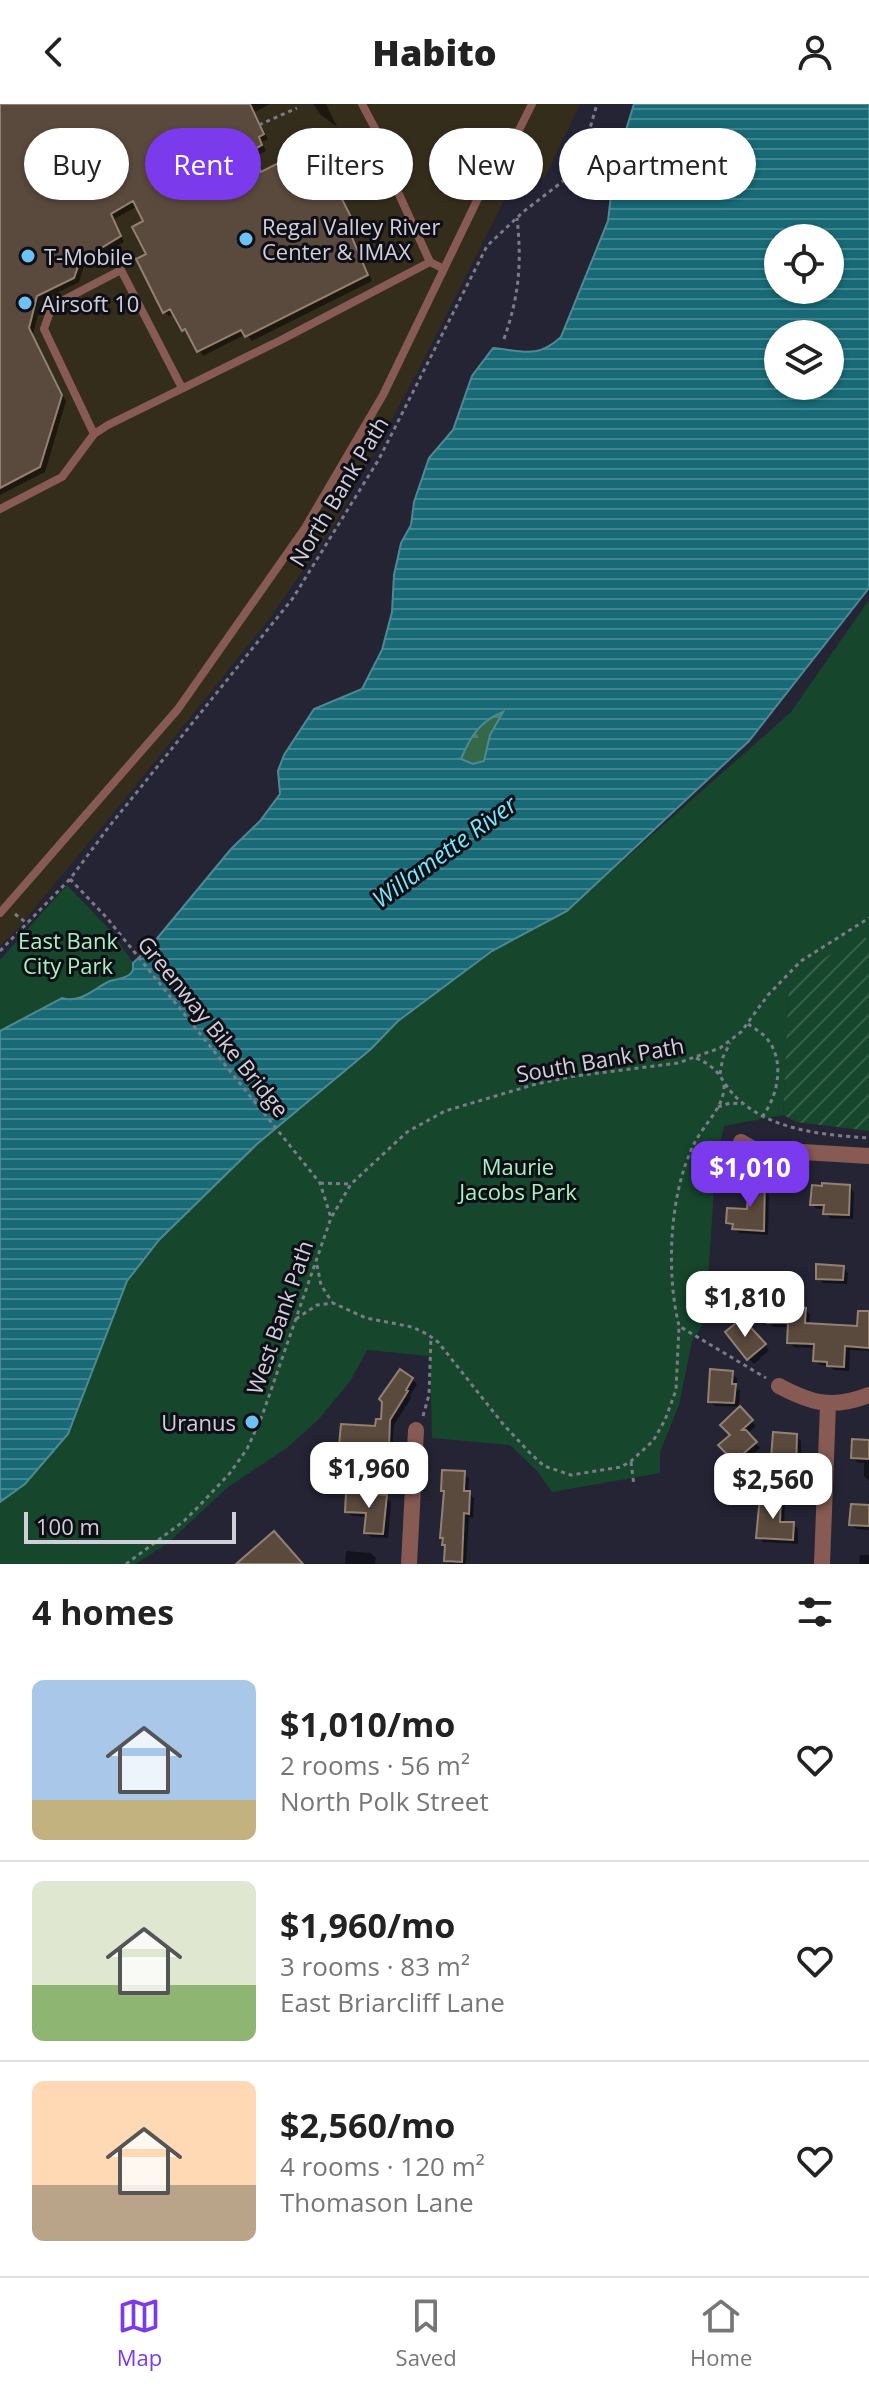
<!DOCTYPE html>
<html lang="en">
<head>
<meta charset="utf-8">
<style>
	:root { --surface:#fff; --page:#f2f2f2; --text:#222; --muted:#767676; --line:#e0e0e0; --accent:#7c3aed }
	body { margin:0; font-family:"Open Sans",sans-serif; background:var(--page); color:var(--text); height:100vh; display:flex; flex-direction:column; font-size:30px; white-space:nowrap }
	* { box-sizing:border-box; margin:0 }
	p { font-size:26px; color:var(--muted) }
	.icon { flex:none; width:44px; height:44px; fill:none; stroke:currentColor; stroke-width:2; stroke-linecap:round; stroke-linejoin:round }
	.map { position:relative; height:1460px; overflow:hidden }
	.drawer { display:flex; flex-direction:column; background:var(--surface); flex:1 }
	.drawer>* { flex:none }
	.guide { position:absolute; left:24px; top:24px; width:822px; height:72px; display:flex; gap:16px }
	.buttons { position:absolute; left:764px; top:120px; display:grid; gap:16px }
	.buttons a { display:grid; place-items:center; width:80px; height:80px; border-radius:50%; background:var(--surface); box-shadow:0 2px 6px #0004; font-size:40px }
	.scale { position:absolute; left:24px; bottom:20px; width:212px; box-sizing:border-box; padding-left:8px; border:4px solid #d0d0db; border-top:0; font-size:22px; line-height:28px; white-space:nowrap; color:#d0d0db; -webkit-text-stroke:6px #0f0e16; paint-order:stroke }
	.price { position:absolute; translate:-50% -68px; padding:0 18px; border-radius:16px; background:#fff; color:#222; font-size:26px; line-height:52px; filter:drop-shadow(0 2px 4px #0008) }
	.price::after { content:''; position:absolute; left:50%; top:48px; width:24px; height:18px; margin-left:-12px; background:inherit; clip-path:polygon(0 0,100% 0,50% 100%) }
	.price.selected { background:var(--accent); color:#fff }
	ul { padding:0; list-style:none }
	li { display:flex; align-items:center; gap:24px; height:200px; padding:0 32px }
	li+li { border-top:2px solid var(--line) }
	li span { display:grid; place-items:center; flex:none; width:224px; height:160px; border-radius:12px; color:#555 }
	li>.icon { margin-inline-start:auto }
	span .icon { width:96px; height:96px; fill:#fffc; stroke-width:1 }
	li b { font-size:34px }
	h2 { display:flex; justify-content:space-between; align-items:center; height:96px; padding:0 32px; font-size:34px }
	.pill { padding:0 28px; border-radius:36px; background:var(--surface); box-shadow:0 2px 6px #0004; font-size:28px; line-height:72px }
	.pill.selected { background:var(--accent); color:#fff }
	header { display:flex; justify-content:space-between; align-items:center; height:104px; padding:0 32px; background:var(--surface); font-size:36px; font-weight:800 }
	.tabs { display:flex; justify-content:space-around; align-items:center; height:112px; border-top:2px solid var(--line); background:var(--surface); font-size:22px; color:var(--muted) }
	.tabs a { display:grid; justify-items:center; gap:4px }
	.tabs .selected { color:var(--accent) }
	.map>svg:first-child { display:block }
</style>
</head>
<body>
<header><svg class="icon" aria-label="back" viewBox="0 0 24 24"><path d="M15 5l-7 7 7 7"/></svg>Habito<svg class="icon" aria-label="person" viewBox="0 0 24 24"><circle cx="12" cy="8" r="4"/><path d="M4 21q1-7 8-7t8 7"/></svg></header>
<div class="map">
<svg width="869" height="1460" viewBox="0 0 869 1460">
	<defs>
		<pattern id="forest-firs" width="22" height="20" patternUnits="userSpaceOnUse" patternTransform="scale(2)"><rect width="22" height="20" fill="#346849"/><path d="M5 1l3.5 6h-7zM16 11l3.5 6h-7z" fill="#507d63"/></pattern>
		<pattern id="garden-furrows" width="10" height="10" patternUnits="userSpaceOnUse" patternTransform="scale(2)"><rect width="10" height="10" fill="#16462c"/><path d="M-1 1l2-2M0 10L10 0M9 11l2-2" fill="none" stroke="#37604a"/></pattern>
		<pattern id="water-rules" width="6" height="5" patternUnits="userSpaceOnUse" patternTransform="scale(2)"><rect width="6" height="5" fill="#176a76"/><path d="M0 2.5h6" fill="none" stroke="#43858f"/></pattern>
	</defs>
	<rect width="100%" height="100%" fill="#252435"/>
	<!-- commercial -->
	<path fill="#352d1c" d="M0,0H580L544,75L521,63L417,269L332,425L266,519L120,701L19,823L0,842Z"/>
	<!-- green -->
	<path fill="#16462c" d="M869,496V834L857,833L789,877L783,1011L724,1022L716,1056L705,1217L692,1237L679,1301L660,1348V1369L552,1388L538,1368L510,1341L432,1334L430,1252L367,1246L351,1276L319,1315L288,1343L228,1383L169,1438L136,1460H0V1398L25,1380L68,1330L127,1177L159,1137L256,1040L371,945L398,917L495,846L566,807L791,608Z
		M67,781L112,828L133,859C133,865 134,867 129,871C123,875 116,875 110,878C94,884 81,899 62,894L0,927V856Z"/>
	<!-- forest -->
	<path fill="url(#forest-firs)" d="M504,607L490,631L485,657L474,660L461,655C472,630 478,619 504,607Z"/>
	<!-- garden -->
	<path fill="url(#garden-furrows)" d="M857,833L869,834V1027L796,1018L783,1011L789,877Z"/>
	<!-- water -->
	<path fill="url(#water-rules)" stroke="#4e8994" stroke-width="2" fill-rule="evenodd" d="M634,0H869V484L749,637L567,807L492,847L398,917L371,945L257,1040L159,1136L127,1177L68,1330L25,1380L0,1398V927L62,894C81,900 94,884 110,877C116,875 123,875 129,871C134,867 133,865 133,859L150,843L231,745L260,717L280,690L278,667L284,651L314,605L362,585L382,546L392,508L394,471L401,439L411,421L414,398L429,354L453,326L472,272L493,244C523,247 537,255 561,233L608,117L614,65ZM778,134H830V186H778ZM778,230H830V282H778ZM503,608L490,631L484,657L473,660L461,655C470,633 480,617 503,608Z"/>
	<!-- shadow -->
	<path fill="#0007" d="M0,0H270L255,8L268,35L262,38L266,47L255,52L262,69L307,46L321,68L326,65L331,70L358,126L352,129L372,177L252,237L246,230L203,252L190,230L183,226L175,209L169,212L164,207L149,150L146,118L138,102L114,115L124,138L84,162L79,178L41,197L33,231L66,297L45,368L0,391Z
		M313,0H326L337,23L321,11Z
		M764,1076L769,1080L768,1131L739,1129L728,1118L749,1107Z
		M850,1083L854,1088L853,1115L830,1114L825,1109L826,1105H817L812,1100Z
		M843,1164L848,1169L847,1180L823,1179L818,1174Z
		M805,1206L810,1210L809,1222L859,1224L869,1209V1247L850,1246L849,1267L834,1266L829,1262L820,1261L815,1256L816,1244L794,1243L789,1238L790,1223H774L769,1219Z
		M741,1216L769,1246L754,1260L737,1242Z
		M732,1269L737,1274V1284L740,1287L739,1303L715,1302L710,1297Z
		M412,1275L417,1280L410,1292L411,1294L394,1321L391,1358H382L377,1353V1349L346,1346L341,1341L377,1324Z
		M740,1305L756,1322L747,1330L760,1344L748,1355L750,1358L743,1365L721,1342L732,1331Z
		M796,1332L801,1337V1373L777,1372L772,1367Z
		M869,1338V1377L864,1372V1359H858L853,1354Z
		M321,1343L330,1344L335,1349V1357L325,1356L320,1351Z
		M464,1369L469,1374L468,1388L474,1394L473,1414L469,1413L466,1460H450L446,1456L447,1443L442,1434Z
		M386,1393L391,1398L388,1434L371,1433L366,1428L367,1413L352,1412L347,1407Z
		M780,1395L785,1400L784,1420H793L798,1425V1440L763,1438L758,1433Z
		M869,1403V1426L856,1425L851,1420Z
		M869,1442V1460H859L860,1451H869Z
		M346,1447L371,1449L376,1454L375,1460H345Z"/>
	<!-- building -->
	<path fill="#5a493d" stroke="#938073" stroke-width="2" d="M0,0H250L264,30L259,33L262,41L251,47L261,68L308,44L319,66L326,63L355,121L348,124L368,171L245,233L241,226L197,248L185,225L182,227L170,205L163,209L136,155L146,150L132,123L143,117L133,97L111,110L121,132L80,157L74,174L37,192L29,224L62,291L40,363L0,384Z
		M754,1073L765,1074L764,1127L732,1125L733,1120L726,1119L727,1104L747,1105L749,1078L753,1079Z
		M822,1079L850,1081L849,1111L823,1110L824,1101H810L812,1081L822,1082Z
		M816,1160L844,1162L843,1176L816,1175Z
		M777,1202L806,1204L805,1219L857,1222L858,1207H869V1244L845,1242L844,1263L827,1262V1258L813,1257L814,1240L787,1239L788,1219H767L768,1204H777Z
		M742,1214L766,1240L747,1256L725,1228Z
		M400,1265L413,1274L406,1286L408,1287L390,1316L389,1344L388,1343L387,1354L375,1353L376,1345L339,1342L341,1320L375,1322L376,1315H381L382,1298L379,1295Z
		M710,1265L733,1267L732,1280H736L734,1299L708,1298Z
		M740,1302L753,1316L742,1326H746L757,1338L744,1349L747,1352L737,1361L718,1341L730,1331L720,1321Z
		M773,1328L797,1330L796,1369L770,1367Z
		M852,1335L869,1336V1355L851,1354Z
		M442,1366L465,1367L464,1387H470L469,1410L464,1409L462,1458L444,1457L445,1441H442L443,1434H440L444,1387H441Z
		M354,1388L387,1391L383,1430L364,1429L366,1409L345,1408L346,1389Z
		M760,1392L781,1393L780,1418H794L793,1436L756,1434Z
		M851,1400L869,1401V1422L849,1421Z
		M274,1427L303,1460H236Z"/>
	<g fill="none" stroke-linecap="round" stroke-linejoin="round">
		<!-- path -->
		<path stroke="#7b7b89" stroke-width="3" stroke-dasharray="4 4" stroke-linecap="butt" d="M259,21L297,4
			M504,235C519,192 522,160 517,114
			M70,775L107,814L320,1079L331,1114
			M15,810L28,820
			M0,847L70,775L108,724L293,494L379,355L487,142L523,108L571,71L586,38L597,0
			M748,920C755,925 763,929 768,936C785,958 778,992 762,1013
			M696,954C724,966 719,978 739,996C774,1027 825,1031 869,1034
			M720,970L723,953L730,939
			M724,981C725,1003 703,1021 694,1040C669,1090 666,1169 679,1222L766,1274
			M718,1003L730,999L742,1000
			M320,1079L351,1080
			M317,1161L321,1181L332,1198
			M296,1215L317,1201L333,1199L366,1214L412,1223L427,1230L438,1238L503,1320L530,1349L544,1362L571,1371L621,1363L631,1357L653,1337L665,1316L676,1286L679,1222
			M423,1312L429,1291L431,1233
			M631,1358L634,1382
			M126,1460L184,1417L200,1401L230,1369L247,1345L262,1312L331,1114L351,1080L407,1028L445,1007L536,980L575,972L678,959L720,944L741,928L768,891L801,857L869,814"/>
		<!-- service -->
		<path stroke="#885a54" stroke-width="8" d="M362,0L388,49L392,75L430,158L444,165
			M94,330L44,225L52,202L121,166L182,284
			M0,405L62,373L94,330L108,321L281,236L430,158
			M0,809L178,605L305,424L383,291L497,55L511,42L532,0"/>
		<!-- minor -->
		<path stroke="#885a54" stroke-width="16" d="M741,1038L753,1045L869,1052
			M779,1282C813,1300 833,1305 869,1291
			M409,1460L416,1326
			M822,1460L828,1301"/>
	</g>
	<!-- markers -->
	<g fill="#6cc3f3" stroke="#0f0e16" stroke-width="3">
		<circle cx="246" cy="135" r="8"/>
		<circle cx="28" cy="152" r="8"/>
		<circle cx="25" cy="199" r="8"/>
		<circle cx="252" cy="1318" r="8"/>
	</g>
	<g text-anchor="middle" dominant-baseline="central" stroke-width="6" stroke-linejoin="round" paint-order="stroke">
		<!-- poi labels -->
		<g font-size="22" fill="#d0d0db" stroke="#0f0e16" text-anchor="start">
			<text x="262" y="122">Regal Valley River<tspan x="262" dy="25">Center &amp; IMAX</tspan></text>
			<text x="44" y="152">T-Mobile</text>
			<text x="41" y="199">Airsoft 10</text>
			<text x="236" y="1318" text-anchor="end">Uranus</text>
		</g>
		<!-- street labels -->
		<g font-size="22" fill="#d0d0db" stroke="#0f0e16">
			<text transform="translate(338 387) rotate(-59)">North Bank Path</text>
			<text transform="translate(214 922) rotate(51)">Greenway Bike Bridge</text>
			<text transform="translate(600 955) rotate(-10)">South Bank Path</text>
			<text transform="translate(279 1213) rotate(-71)">West Bank Path</text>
		</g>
		<!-- park labels -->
		<g font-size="22" fill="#a3f4c1" stroke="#0f0e16">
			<text x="68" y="836">East Bank<tspan x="68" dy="25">City Park</tspan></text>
			<text x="518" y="1062">Maurie<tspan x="518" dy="25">Jacobs Park</tspan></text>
		</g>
		<!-- water labels -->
		<g font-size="24" font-style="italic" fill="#76e8fb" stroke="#0f0e16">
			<text transform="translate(444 747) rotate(-36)">Willamette River</text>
		</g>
	</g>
</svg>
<div class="buttons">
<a><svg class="icon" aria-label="locate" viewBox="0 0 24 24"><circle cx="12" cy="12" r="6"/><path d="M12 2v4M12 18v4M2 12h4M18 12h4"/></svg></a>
<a><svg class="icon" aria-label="layers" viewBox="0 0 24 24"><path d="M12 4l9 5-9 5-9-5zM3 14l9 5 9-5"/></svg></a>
</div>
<div class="scale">100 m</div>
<b class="price selected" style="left:750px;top:1105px">$1,010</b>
<b class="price" style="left:745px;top:1235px">$1,810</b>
<b class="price" style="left:369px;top:1406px">$1,960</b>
<b class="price" style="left:773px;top:1417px">$2,560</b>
<div class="guide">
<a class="pill">Buy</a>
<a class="pill selected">Rent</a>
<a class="pill">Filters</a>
<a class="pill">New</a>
<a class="pill">Apartment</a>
</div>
</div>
<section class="drawer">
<h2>4 homes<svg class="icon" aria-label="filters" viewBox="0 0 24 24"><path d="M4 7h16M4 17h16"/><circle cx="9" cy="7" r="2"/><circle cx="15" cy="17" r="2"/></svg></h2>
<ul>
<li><span style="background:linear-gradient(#a9c7e8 75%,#c2b280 0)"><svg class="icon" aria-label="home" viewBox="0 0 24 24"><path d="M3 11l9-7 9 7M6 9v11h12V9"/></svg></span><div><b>$1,010/mo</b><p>2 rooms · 56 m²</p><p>North Polk Street</p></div><svg class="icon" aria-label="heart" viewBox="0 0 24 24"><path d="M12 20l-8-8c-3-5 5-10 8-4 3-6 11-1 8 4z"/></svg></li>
<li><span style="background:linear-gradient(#dfe7d0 65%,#8fb573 0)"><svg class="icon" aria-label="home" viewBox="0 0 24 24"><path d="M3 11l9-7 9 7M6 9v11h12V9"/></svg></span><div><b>$1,960/mo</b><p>3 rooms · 83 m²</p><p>East Briarcliff Lane</p></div><svg class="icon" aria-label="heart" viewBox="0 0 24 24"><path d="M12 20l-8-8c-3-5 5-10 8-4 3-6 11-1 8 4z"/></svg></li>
<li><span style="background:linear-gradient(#ffd9b3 65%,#b9a48a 0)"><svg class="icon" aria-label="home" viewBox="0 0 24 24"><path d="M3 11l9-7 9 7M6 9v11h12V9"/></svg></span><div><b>$2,560/mo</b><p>4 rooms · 120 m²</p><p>Thomason Lane</p></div><svg class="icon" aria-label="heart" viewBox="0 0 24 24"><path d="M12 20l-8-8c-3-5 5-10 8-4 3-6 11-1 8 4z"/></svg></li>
</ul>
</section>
<nav class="tabs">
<a class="selected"><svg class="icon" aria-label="map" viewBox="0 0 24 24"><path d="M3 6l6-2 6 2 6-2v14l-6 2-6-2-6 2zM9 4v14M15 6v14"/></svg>Map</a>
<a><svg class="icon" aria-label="saved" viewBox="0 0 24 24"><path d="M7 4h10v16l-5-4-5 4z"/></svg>Saved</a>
<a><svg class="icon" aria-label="home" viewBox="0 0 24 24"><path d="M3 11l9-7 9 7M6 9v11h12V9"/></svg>Home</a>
</nav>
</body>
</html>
